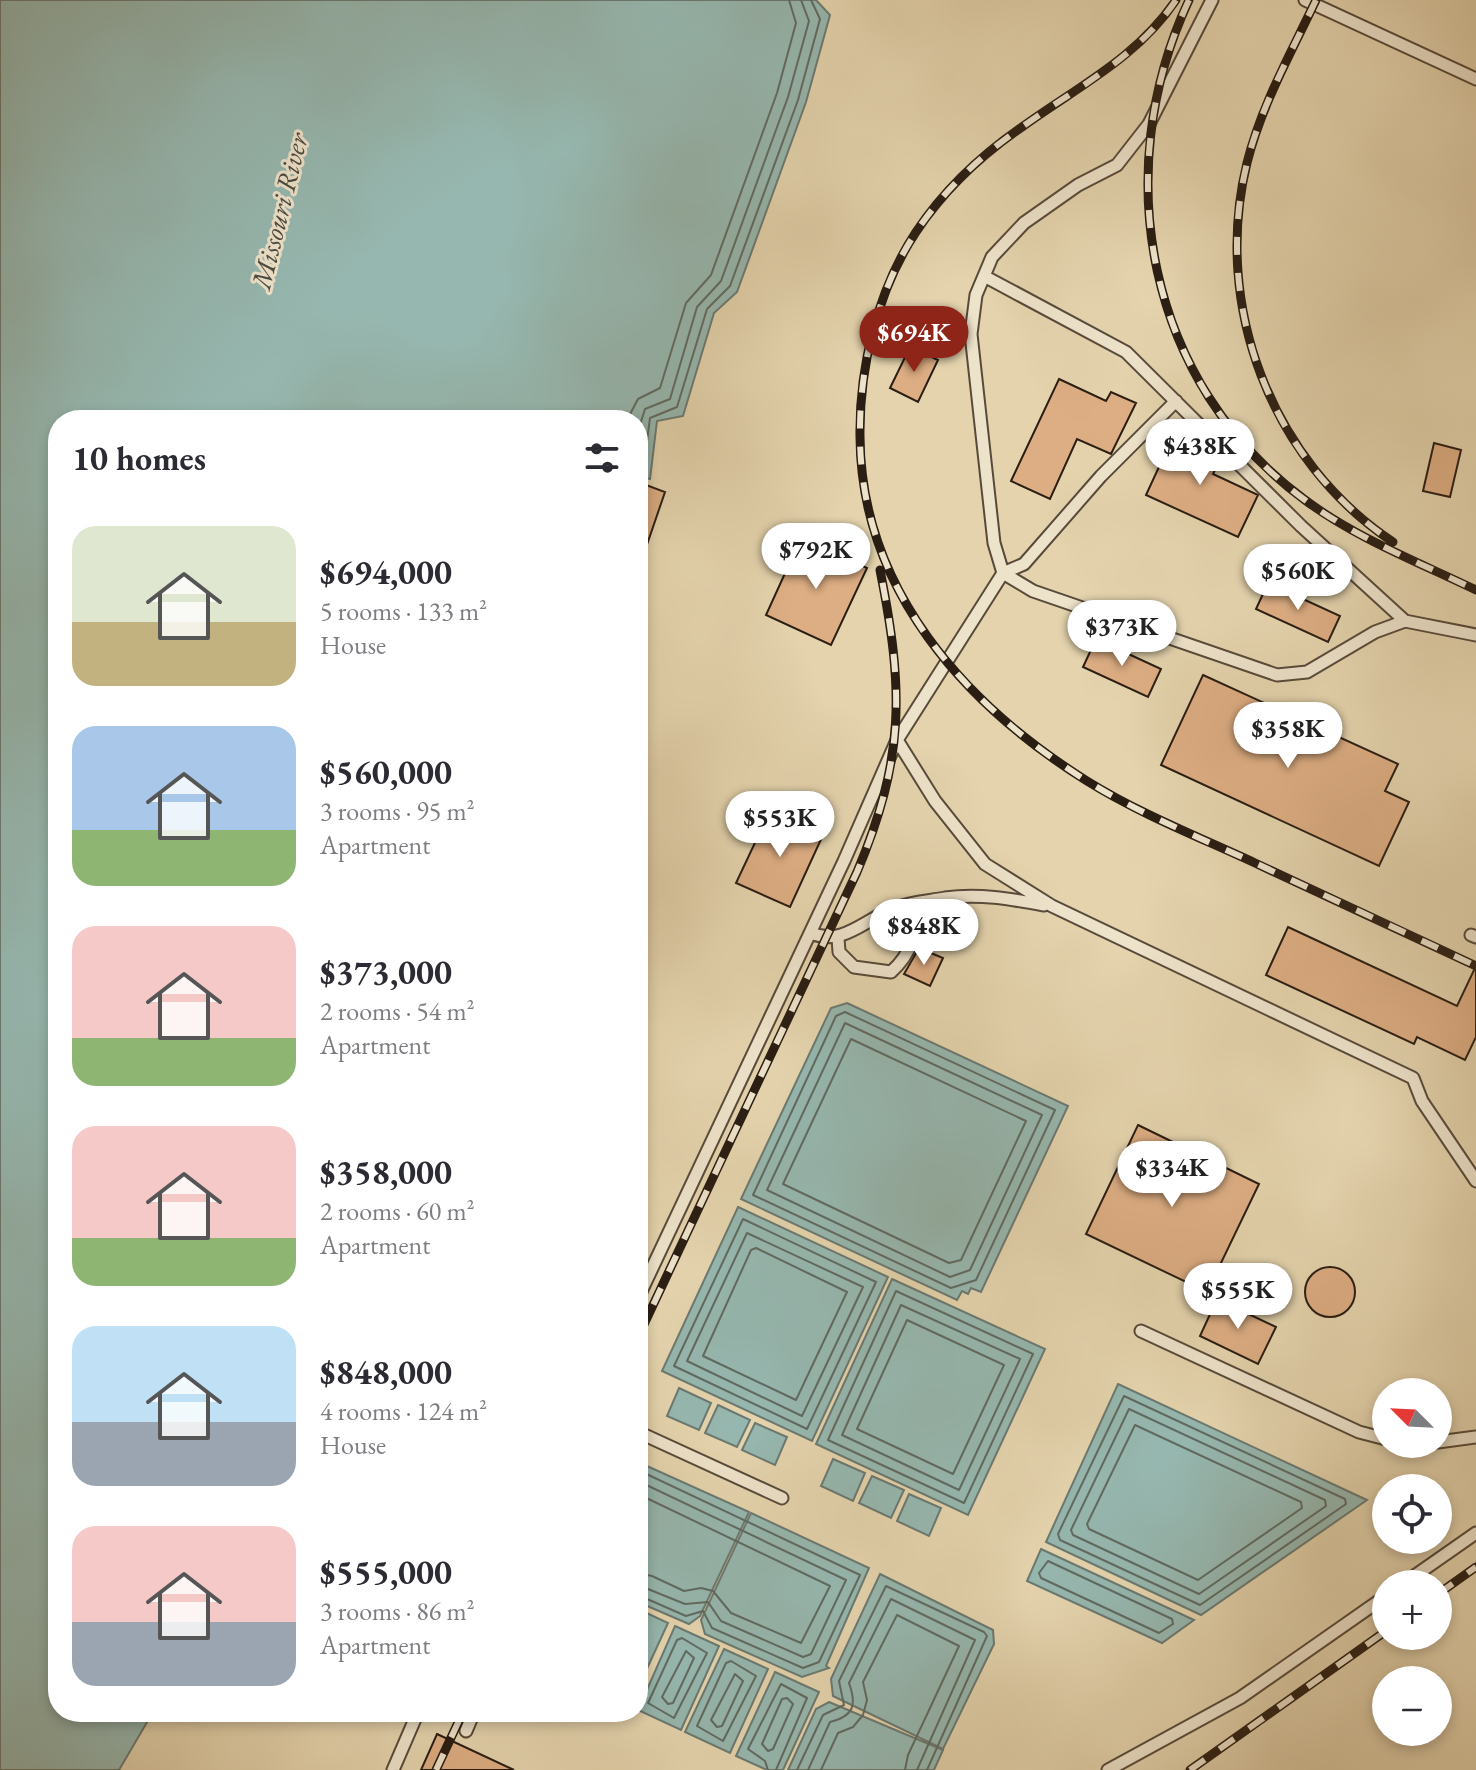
<!DOCTYPE html>
<html lang="en">
<head>
<meta charset="utf-8">
<style>
	:root { --surface:#fff; --page:#f2f2f3; --text:#2b2b33; --muted:#7c7c81; --accent:#8f2418 }
	body { margin:0; font-family:"EB Garamond",serif; background:var(--page); color:var(--text); height:100vh; display:flex; flex-direction:column; font-size:30px; white-space:nowrap }
	* { box-sizing:border-box; margin:0 }
	p { font-size:26px; color:var(--muted) }
	.icon { flex:none; width:44px; height:44px; fill:none; stroke:currentColor; stroke-width:2; stroke-linecap:round; stroke-linejoin:round }
	.map { position:relative; flex:1; overflow:hidden }
	.drawer { position:absolute; left:48px; top:410px; width:600px; height:1312px; display:flex; flex-direction:column; background:var(--surface); border-radius:32px; box-shadow:0 4px 12px #0003 }
	.drawer>* { flex:none }
	.needle { width:52px; rotate:294deg }
	.tools { position:absolute; left:1372px; top:1378px; display:grid; gap:16px }
	.tools a { display:grid; place-items:center; width:80px; height:80px; border-radius:50%; background:var(--surface); box-shadow:0 4px 12px #0003; font-size:40px }
	.price { position:absolute; translate:-50% -68px; padding:0 18px; border-radius:28px; background:#fff; color:#222; font-size:26px; line-height:52px; filter:drop-shadow(0 2px 4px #0008) }
	.price::after { content:''; position:absolute; left:50%; top:48px; width:24px; height:18px; margin-left:-12px; background:inherit; clip-path:polygon(0 0,100% 0,50% 100%) }
	.price.current { background:var(--accent); color:#fff }
	ul { padding:0; list-style:none }
	li { display:flex; align-items:center; gap:24px; height:200px; padding:0 24px }
	li span { display:grid; place-items:center; flex:none; width:224px; height:160px; border-radius:24px; color:#555 }
	li>.icon { margin-inline-start:auto }
	span .icon { width:96px; height:96px; fill:#fffc; stroke-width:1 }
	li b { font-size:34px }
	h2 { display:flex; justify-content:space-between; align-items:center; height:96px; padding:0 24px; font-size:34px }
	.map>svg:first-child { display:block }
</style>
</head>
<body>
<div class="map">
<svg width="1476" height="1770" viewBox="0 0 1476 1770">
	<rect width="100%" height="100%" fill="#e4d3ad"/>
	<filter id="stains"><feTurbulence type="fractalNoise" baseFrequency=".0025" numOctaves="4"/><feColorMatrix values="0 0 0 0 .2 0 0 0 0 .09 0 0 0 0 .02 0 0 0 .5 -.17"/></filter>
	<radialGradient id="worn" r=".72"><stop offset=".6" stop-color="#630" stop-opacity="0"/><stop offset="1" stop-color="#630" stop-opacity=".3"/></radialGradient>
	<!-- water -->
	<path fill="#96b7af" stroke="#6b7971" stroke-width="2" d="M0,0H816L830,15L806,102L737,292L714,313L683,416L657,421L650,479L638,476V420H58V1712H153L119,1770H0Z
		M847,1003L1068,1106L981,1292L971,1288L968,1294L962,1291L957,1300L741,1199L831,1008Z
		M738,1207L888,1277L812,1441L662,1371Z
		M892,1279L1045,1349L968,1515L816,1444Z
		M1118,1384L1367,1500L1201,1615L1046,1542Z
		M679,1388L711,1403L699,1430L667,1416Z
		M718,1405L750,1420L737,1447L705,1433Z
		M755,1423L787,1437L775,1465L742,1450Z
		M833,1459L865,1473L853,1501L821,1486Z
		M638,1462L749,1512L700,1616L689,1624L638,1602Z
		M872,1476L904,1490L891,1518L859,1503Z
		M909,1494L941,1508L929,1536L897,1521Z
		M751,1513L869,1568L826,1666L829,1668L802,1677L705,1634L701,1620Z
		M1041,1549L1194,1620L1162,1643L1027,1581Z
		M880,1574L993,1630L994,1644L943,1749L833,1696L831,1679Z
		M638,1609L668,1623L638,1688Z
		M675,1626L719,1646L681,1730L638,1710Z
		M724,1649L768,1669L730,1753L685,1732Z
		M775,1672L819,1692L783,1770H767L736,1756Z
		M829,1702L943,1750L934,1770H788L816,1709Z"/>
	<g fill="none" stroke-linecap="round" stroke-linejoin="round">
		<!-- shore -->
		<path stroke="#606a61" stroke-width="2" d="M627,420L638,399L660,388L686,303L711,275L777,93L796,23L789,0
			M638,431L645,409L670,399L697,307L721,281L788,97L809,21L801,0
			M638,469L644,465L650,418L677,407L707,309L730,286L798,100L820,19L811,0
			M845,1012L1055,1110L976,1280L951,1288L753,1195L836,1016Z
			M845,1023L1042,1115L970,1270L950,1277L767,1190Z
			M851,1039L1026,1121L961,1260L949,1263L783,1184Z
			M743,1219L876,1282L807,1429L674,1366Z
			M747,1233L863,1287L802,1416L687,1361Z
			M756,1248L847,1292L796,1400L703,1356L751,1250Z
			M896,1291L1033,1354L964,1503L828,1440Z
			M901,1305L1020,1359L959,1490L842,1435Z
			M907,1320L1004,1365L953,1474L857,1429Z
			M1124,1396L1345,1499L1346,1504L1200,1605L1060,1540L1058,1534Z
			M1129,1409L1325,1500L1326,1506L1199,1594L1073,1535L1071,1530Z
			M1135,1425L1301,1502L1302,1508L1198,1580L1089,1529L1087,1524Z
			M638,1470L860,1575L819,1662L803,1668L712,1628L703,1611L686,1616L638,1595
			M638,1481L846,1580L811,1654L803,1657L721,1621L708,1602L685,1604L638,1585
			M638,1494L830,1586L801,1643L731,1613L713,1591L701,1588L684,1591L652,1576L638,1573
			M1048,1561L1172,1619L1173,1624L1159,1633L1041,1578L1039,1573Z
			M682,1638L707,1653L674,1718L648,1703L677,1640Z
			M686,1651L694,1658L673,1703L668,1704L662,1697Z
			M731,1661L756,1676L723,1741L697,1726L726,1663Z
			M735,1674L743,1681L722,1726L717,1727L711,1720Z
			M787,1698L793,1704L773,1749L768,1751L762,1744L782,1699Z
			M768,1770L765,1761L748,1749L781,1684L807,1698L776,1770
			M797,1770L823,1715L844,1705L839,1681L886,1586L984,1632L987,1636L927,1770
			M808,1770L830,1722C854,1716 857,1705 849,1683L891,1599L975,1640L917,1770
			M821,1770L838,1733L853,1727L863,1715L867,1700L863,1682L897,1615L959,1646L908,1755L905,1770"/>
	</g>
	<!-- building -->
	<path fill="#ddad83" stroke="#2a1d13" stroke-width="2" d="M910,347L938,360L918,402L890,388Z
		M1059,379L1106,401L1111,392L1136,403L1111,454L1077,439L1050,499L1011,481Z
		M1175,432L1211,449L1221,458L1213,474L1258,495L1238,537L1146,495Z
		M1434,443L1461,450L1450,497L1423,491Z
		M638,482L665,492L641,562H638Z
		M801,538L867,568L831,645L766,615Z
		M1268,583L1340,616L1328,642L1256,609Z
		M1096,639L1161,669L1148,697L1083,667Z
		M1203,675L1398,764L1385,791L1409,802L1379,866L1161,765Z
		M770,811L823,835L790,907L736,883Z
		M1288,927L1457,1006L1476,966V1037L1465,1060L1417,1037L1414,1044L1266,975Z
		M919,948L943,958L930,986L904,974Z
		M1138,1125L1259,1184L1207,1292L1086,1234Z
		M1305 1292a25 25 0 1 1 50 0a25 25 0 1 1-50 0Z
		M1217,1299L1276,1327L1258,1364L1200,1336Z
		M437,1734L514,1770H421Z"/>
	<g fill="none" stroke-linecap="round" stroke-linejoin="round">
		<!-- lane casing -->
		<g stroke="#584a3a" stroke-width="15">
			<path id="lane" d="M1305,0L1476,79
				M984,276L1126,352L1301,526L1405,621
				M1003,573L1033,591L1277,675L1307,672L1375,632L1405,621L1476,635
				M1003,573L1024,564L1101,476L1176,401
				M897,740L935,801L985,864L1052,906L1413,1078L1422,1101L1476,1181
				M811,933C844,947 865,918 896,908C910,902 929,901 945,898C978,893 1011,899 1044,905
				M1471,935L1476,937
				M838,938L839,952L854,967L891,972C912,954 918,928 922,903
				M638,1298L844,861L897,740L1003,573L994,543L971,334L976,295L992,257L1024,223L1078,185L1117,165L1149,124L1212,0
				M1141,1331L1359,1432L1386,1439
				M638,1432L782,1498
				M1438,1442L1476,1437
				M1403,1584L1476,1533
				M466,1731L474,1712
				M393,1770L418,1712
				M1108,1770L1240,1698L1386,1596"/>
		</g>
		<!-- lane -->
		<use href="#lane" stroke="#ede2ca" stroke-width="11"/>
		<!-- rail casing -->
		<g stroke="#2a1d13" stroke-width="9">
			<path id="rail" d="M1176,0C1137,58 1077,87 1022,127C980,156 944,190 916,232C877,291 859,368 860,437C861,589 964,704 1087,781C1140,814 1199,837 1255,863C1328,897 1402,931 1476,966
				M1189,0C1108,173 1147,384 1305,500C1356,538 1418,562 1476,590
				M1316,0C1291,53 1261,106 1247,163C1212,305 1271,461 1393,542
				M638,1337L857,872C905,758 904,690 880,570
				M1438,1594L1476,1567
				M436,1770L463,1712
				M1190,1770L1386,1631"/>
		</g>
		<!-- rail -->
		<use href="#rail" stroke="#ede2ca" stroke-width="6" stroke-dasharray="18" stroke-linecap="butt"/>
	</g>
	<g text-anchor="middle" dominant-baseline="central" stroke-width="6" stroke-linejoin="round" paint-order="stroke">
		<!-- water labels -->
		<g font-size="28" font-style="italic" fill="#4a4b42" stroke="#ede2ca">
			<text transform="translate(279 211) rotate(-76)">Missouri River</text>
		</g>
	</g>
	<rect width="100%" height="100%" filter="url(#stains)"/>
	<rect width="100%" height="100%" fill="url(#worn)"/>
</svg>
<div class="tools">
<a><svg class="needle" viewBox="-14 -14 28 28"><path d="M0-13l5 13h-10z" fill="#e53935"/><path d="M0 13l5-13h-10z" fill="#7c7c81"/></svg></a>
<a><svg class="icon" aria-label="locate" viewBox="0 0 24 24"><circle cx="12" cy="12" r="6"/><path d="M12 2v4M12 18v4M2 12h4M18 12h4"/></svg></a>
<a>+</a>
<a>−</a>
</div>
<b class="price current" style="left:914px;top:374px">$694K</b>
<b class="price" style="left:1200px;top:487px">$438K</b>
<b class="price" style="left:816px;top:591px">$792K</b>
<b class="price" style="left:1298px;top:612px">$560K</b>
<b class="price" style="left:1122px;top:668px">$373K</b>
<b class="price" style="left:1288px;top:770px">$358K</b>
<b class="price" style="left:780px;top:859px">$553K</b>
<b class="price" style="left:924px;top:967px">$848K</b>
<b class="price" style="left:1172px;top:1209px">$334K</b>
<b class="price" style="left:1238px;top:1331px">$555K</b>
<section class="drawer">
<h2>10 homes<svg class="icon" aria-label="filters" viewBox="0 0 24 24"><path d="M4 7h16M4 17h16"/><circle cx="9" cy="7" r="2"/><circle cx="15" cy="17" r="2"/></svg></h2>
<ul>
<li><span style="background:linear-gradient(#dfe7d0 60%,#c2b280 0)"><svg class="icon" aria-label="home" viewBox="0 0 24 24"><path d="M3 11l9-7 9 7M6 9v11h12V9"/></svg></span><div><b>$694,000</b><p>5 rooms · 133 m²</p><p>House</p></div></li>
<li><span style="background:linear-gradient(#a9c7e8 65%,#8fb573 0)"><svg class="icon" aria-label="home" viewBox="0 0 24 24"><path d="M3 11l9-7 9 7M6 9v11h12V9"/></svg></span><div><b>$560,000</b><p>3 rooms · 95 m²</p><p>Apartment</p></div></li>
<li><span style="background:linear-gradient(#f6c9c9 70%,#8fb573 0)"><svg class="icon" aria-label="home" viewBox="0 0 24 24"><path d="M3 11l9-7 9 7M6 9v11h12V9"/></svg></span><div><b>$373,000</b><p>2 rooms · 54 m²</p><p>Apartment</p></div></li>
<li><span style="background:linear-gradient(#f6c9c9 70%,#8fb573 0)"><svg class="icon" aria-label="home" viewBox="0 0 24 24"><path d="M3 11l9-7 9 7M6 9v11h12V9"/></svg></span><div><b>$358,000</b><p>2 rooms · 60 m²</p><p>Apartment</p></div></li>
<li><span style="background:linear-gradient(#bfe0f5 60%,#9aa5b1 0)"><svg class="icon" aria-label="home" viewBox="0 0 24 24"><path d="M3 11l9-7 9 7M6 9v11h12V9"/></svg></span><div><b>$848,000</b><p>4 rooms · 124 m²</p><p>House</p></div></li>
<li><span style="background:linear-gradient(#f6c9c9 60%,#9aa5b1 0)"><svg class="icon" aria-label="home" viewBox="0 0 24 24"><path d="M3 11l9-7 9 7M6 9v11h12V9"/></svg></span><div><b>$555,000</b><p>3 rooms · 86 m²</p><p>Apartment</p></div></li>
</ul>
</section>
</div>
</body>
</html>
